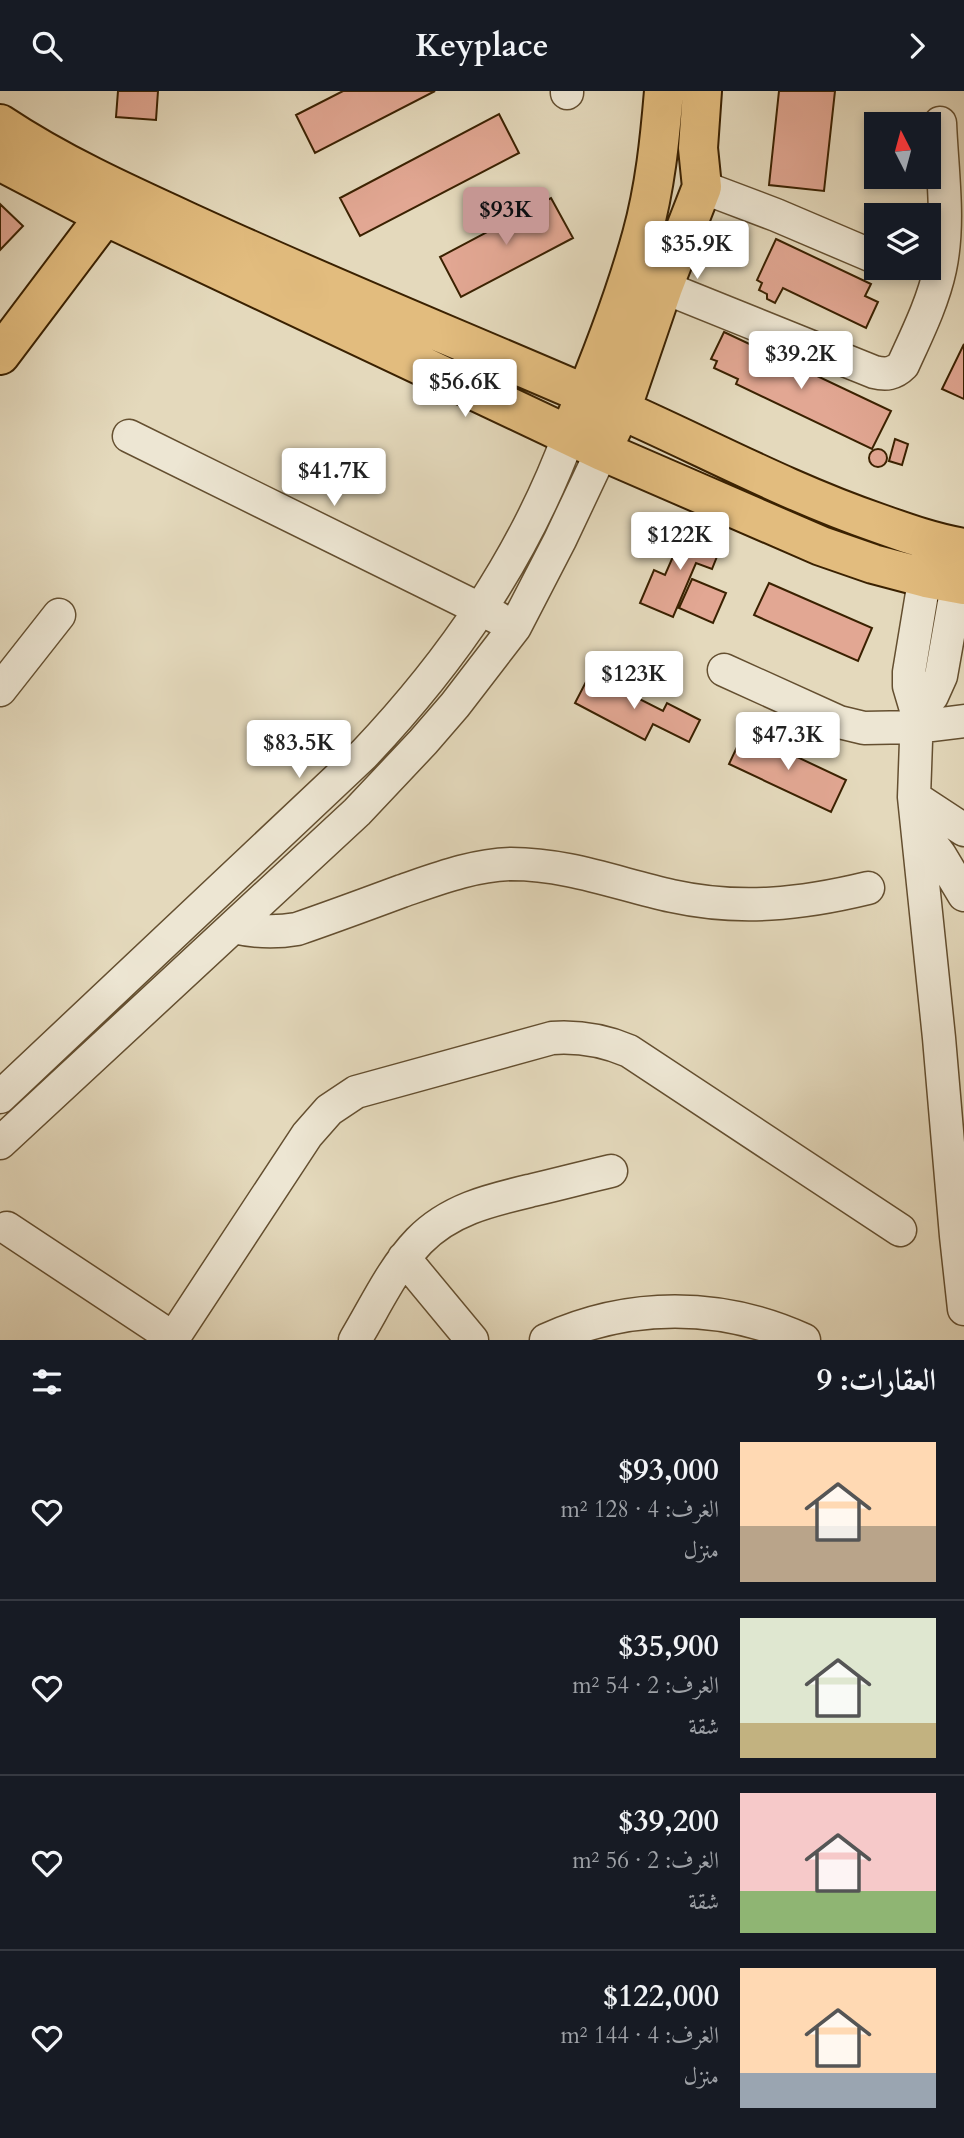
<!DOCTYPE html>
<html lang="ar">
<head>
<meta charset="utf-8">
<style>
	:root { --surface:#171b24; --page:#20242c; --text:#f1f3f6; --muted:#9ea1a6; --line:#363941; --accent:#c59692 }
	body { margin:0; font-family:Cardo,Amiri,serif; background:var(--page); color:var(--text); direction:rtl; height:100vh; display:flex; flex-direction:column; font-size:26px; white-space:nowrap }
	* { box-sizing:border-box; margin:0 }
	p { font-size:23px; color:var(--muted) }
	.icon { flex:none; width:38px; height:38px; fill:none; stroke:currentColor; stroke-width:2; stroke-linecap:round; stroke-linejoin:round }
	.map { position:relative; height:1249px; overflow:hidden; direction:ltr }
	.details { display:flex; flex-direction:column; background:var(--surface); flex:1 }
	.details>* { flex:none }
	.needle { width:46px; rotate:354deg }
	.buttons { position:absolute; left:864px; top:21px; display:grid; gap:14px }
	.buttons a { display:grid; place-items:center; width:77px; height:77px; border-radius:0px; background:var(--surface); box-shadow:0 4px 10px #0003; font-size:35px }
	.price { position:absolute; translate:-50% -60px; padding:0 16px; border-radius:7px; background:#fff; color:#222; font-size:23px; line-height:46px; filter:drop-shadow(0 2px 4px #0008) }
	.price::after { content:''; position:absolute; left:50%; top:42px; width:21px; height:16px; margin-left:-10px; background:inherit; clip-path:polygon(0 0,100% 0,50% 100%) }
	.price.selected { background:var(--accent); color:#111 }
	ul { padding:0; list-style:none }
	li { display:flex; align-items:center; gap:21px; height:175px; padding:0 28px }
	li+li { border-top:2px solid var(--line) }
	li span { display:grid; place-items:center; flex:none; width:196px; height:140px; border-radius:0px; color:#555 }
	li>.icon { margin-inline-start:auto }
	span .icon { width:84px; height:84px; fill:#fffc; stroke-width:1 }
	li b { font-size:30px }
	h2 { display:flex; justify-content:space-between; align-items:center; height:84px; padding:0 28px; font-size:30px }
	header { display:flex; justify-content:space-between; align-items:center; height:91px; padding:0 28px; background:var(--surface); font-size:32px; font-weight:700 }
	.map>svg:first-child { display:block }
</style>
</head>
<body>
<header><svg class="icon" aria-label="forward" viewBox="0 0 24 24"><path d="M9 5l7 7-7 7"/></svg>Keyplace<svg class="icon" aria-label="search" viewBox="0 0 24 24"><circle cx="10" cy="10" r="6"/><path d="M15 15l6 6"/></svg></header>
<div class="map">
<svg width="964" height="1249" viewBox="0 0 964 1249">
	<rect width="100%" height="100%" fill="#e4d9bc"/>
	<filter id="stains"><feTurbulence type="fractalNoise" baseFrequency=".00286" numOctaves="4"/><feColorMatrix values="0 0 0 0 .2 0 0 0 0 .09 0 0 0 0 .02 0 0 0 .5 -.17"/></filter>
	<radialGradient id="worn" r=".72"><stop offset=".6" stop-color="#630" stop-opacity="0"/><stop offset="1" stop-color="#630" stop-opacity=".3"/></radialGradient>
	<!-- building -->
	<path fill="#e2a793" stroke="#3a2101" stroke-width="2" d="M118,0H158L156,29L116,26Z
		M343,0H435L315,62L296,24Z
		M779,0H835L824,100L769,94Z
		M499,23L519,62L360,145L340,107Z
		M551,107L573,147L461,206L440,166Z
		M0,113L23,135L0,159Z
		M776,148L871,193L865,205L878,211L866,237L783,197L775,212L767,208V203L759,199L762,192L757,189Z
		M724,241L891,320L872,358L736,293L738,288L714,277L717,270L711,268Z
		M964,253V308L942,298Z
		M895,348L908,353L902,374L889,370Z
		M869 367a9 9 0 1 1 18 0a9 9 0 1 1-18 0Z
		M685,438L722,453L712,478L696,472L673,526L640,512L654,479L665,484Z
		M692,488L726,502L713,532L679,517Z
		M769,492L872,537L858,570L754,524Z
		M590,583L663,620L667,612L700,629L689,651L653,633L645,649L575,612Z
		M744,641L846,689L831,721L729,673Z"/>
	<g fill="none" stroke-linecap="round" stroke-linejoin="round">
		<!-- minor casing -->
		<g stroke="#644f30" stroke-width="35">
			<path id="minor" d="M567,2V0
				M702,96L776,124L877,167
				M663,196L874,281C886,284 894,283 903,274C917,243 933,211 940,178C950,131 942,80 940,32
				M129,345L498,527
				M928,466L909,581V595L917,622L914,706L939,947L956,1145L964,1218
				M724,579L839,631L864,637L917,636L964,630
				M0,599L59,524
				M917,622L932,605L941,585L961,472
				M914,706L964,739
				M917,733L940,764L964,804
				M233,836C255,841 274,842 297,838C332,826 367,813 402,800C437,788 473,774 511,773C568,773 618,793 672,805C740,820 802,813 868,797
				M0,1006L364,663C453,569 524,466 569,344
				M0,1052L357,721L423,651L455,614L515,536L560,449L602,360
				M7,1137L173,1247
				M404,1167L472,1249
				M172,1249L307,1044L329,1019L356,1001L552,947C580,945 603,949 629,960L900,1139
				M355,1249C375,1216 392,1178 419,1150C450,1118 491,1109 533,1099C559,1093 585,1086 611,1080
				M546,1249C629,1211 721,1211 804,1249"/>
		</g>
		<!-- major casing -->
		<g stroke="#3a2101" stroke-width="42">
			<path id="major" d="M0,33C66,77 140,109 212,142C341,201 472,254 601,310C694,350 782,399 878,432C906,442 934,452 964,457
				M0,70L105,125L602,360L821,455L873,473L926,487L964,494
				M0,264L120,105
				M576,327C601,268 625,206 642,144C655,97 660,48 664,0
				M610,342L621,319L663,196L702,96L698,57L702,0"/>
		</g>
		<!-- minor -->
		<use href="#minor" stroke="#ede6d3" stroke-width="32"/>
		<!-- major -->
		<use href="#major" stroke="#e2bc7e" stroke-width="38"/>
	</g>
	<rect width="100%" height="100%" filter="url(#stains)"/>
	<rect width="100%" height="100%" fill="url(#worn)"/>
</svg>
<div class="buttons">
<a><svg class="needle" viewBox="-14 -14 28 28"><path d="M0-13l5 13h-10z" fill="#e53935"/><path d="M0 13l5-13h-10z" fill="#9ea1a6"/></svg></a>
<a><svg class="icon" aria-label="layers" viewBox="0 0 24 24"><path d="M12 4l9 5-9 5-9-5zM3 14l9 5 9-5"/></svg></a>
</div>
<b class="price selected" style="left:506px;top:156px">$93K</b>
<b class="price" style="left:697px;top:190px">$35.9K</b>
<b class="price" style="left:801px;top:300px">$39.2K</b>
<b class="price" style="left:465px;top:328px">$56.6K</b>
<b class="price" style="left:334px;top:417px">$41.7K</b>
<b class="price" style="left:680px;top:481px">$122K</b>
<b class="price" style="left:634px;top:620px">$123K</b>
<b class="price" style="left:788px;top:681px">$47.3K</b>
<b class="price" style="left:299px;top:689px">$83.5K</b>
</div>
<section class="details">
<h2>العقارات: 9<svg class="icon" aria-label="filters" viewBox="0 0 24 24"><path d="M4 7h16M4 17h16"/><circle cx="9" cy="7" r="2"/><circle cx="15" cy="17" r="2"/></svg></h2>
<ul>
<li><span style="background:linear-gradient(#ffd9b3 60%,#b9a48a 0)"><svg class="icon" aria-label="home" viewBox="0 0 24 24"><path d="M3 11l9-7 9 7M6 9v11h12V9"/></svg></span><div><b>$93,000</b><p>الغرف: 4 · 128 m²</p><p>منزل</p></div><svg class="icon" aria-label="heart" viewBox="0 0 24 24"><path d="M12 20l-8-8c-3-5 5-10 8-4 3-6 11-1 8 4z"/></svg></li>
<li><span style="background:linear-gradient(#dfe7d0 75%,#c2b280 0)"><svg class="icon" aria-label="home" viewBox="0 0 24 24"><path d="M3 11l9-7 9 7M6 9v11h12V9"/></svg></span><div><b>$35,900</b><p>الغرف: 2 · 54 m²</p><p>شقة</p></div><svg class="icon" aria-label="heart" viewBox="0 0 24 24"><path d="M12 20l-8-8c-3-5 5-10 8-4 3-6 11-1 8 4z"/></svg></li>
<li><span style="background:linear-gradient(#f6c9c9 70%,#8fb573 0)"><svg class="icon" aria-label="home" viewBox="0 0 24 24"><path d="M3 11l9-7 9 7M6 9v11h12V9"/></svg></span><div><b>$39,200</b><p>الغرف: 2 · 56 m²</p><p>شقة</p></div><svg class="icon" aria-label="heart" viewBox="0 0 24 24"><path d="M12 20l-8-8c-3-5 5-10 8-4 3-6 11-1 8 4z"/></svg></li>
<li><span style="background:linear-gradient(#ffd9b3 75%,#9aa5b1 0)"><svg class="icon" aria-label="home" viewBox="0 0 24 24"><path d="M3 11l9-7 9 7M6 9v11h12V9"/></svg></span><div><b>$122,000</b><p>الغرف: 4 · 144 m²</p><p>منزل</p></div><svg class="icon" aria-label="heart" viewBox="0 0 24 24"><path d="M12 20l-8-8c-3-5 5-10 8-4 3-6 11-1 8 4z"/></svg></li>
</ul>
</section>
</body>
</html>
